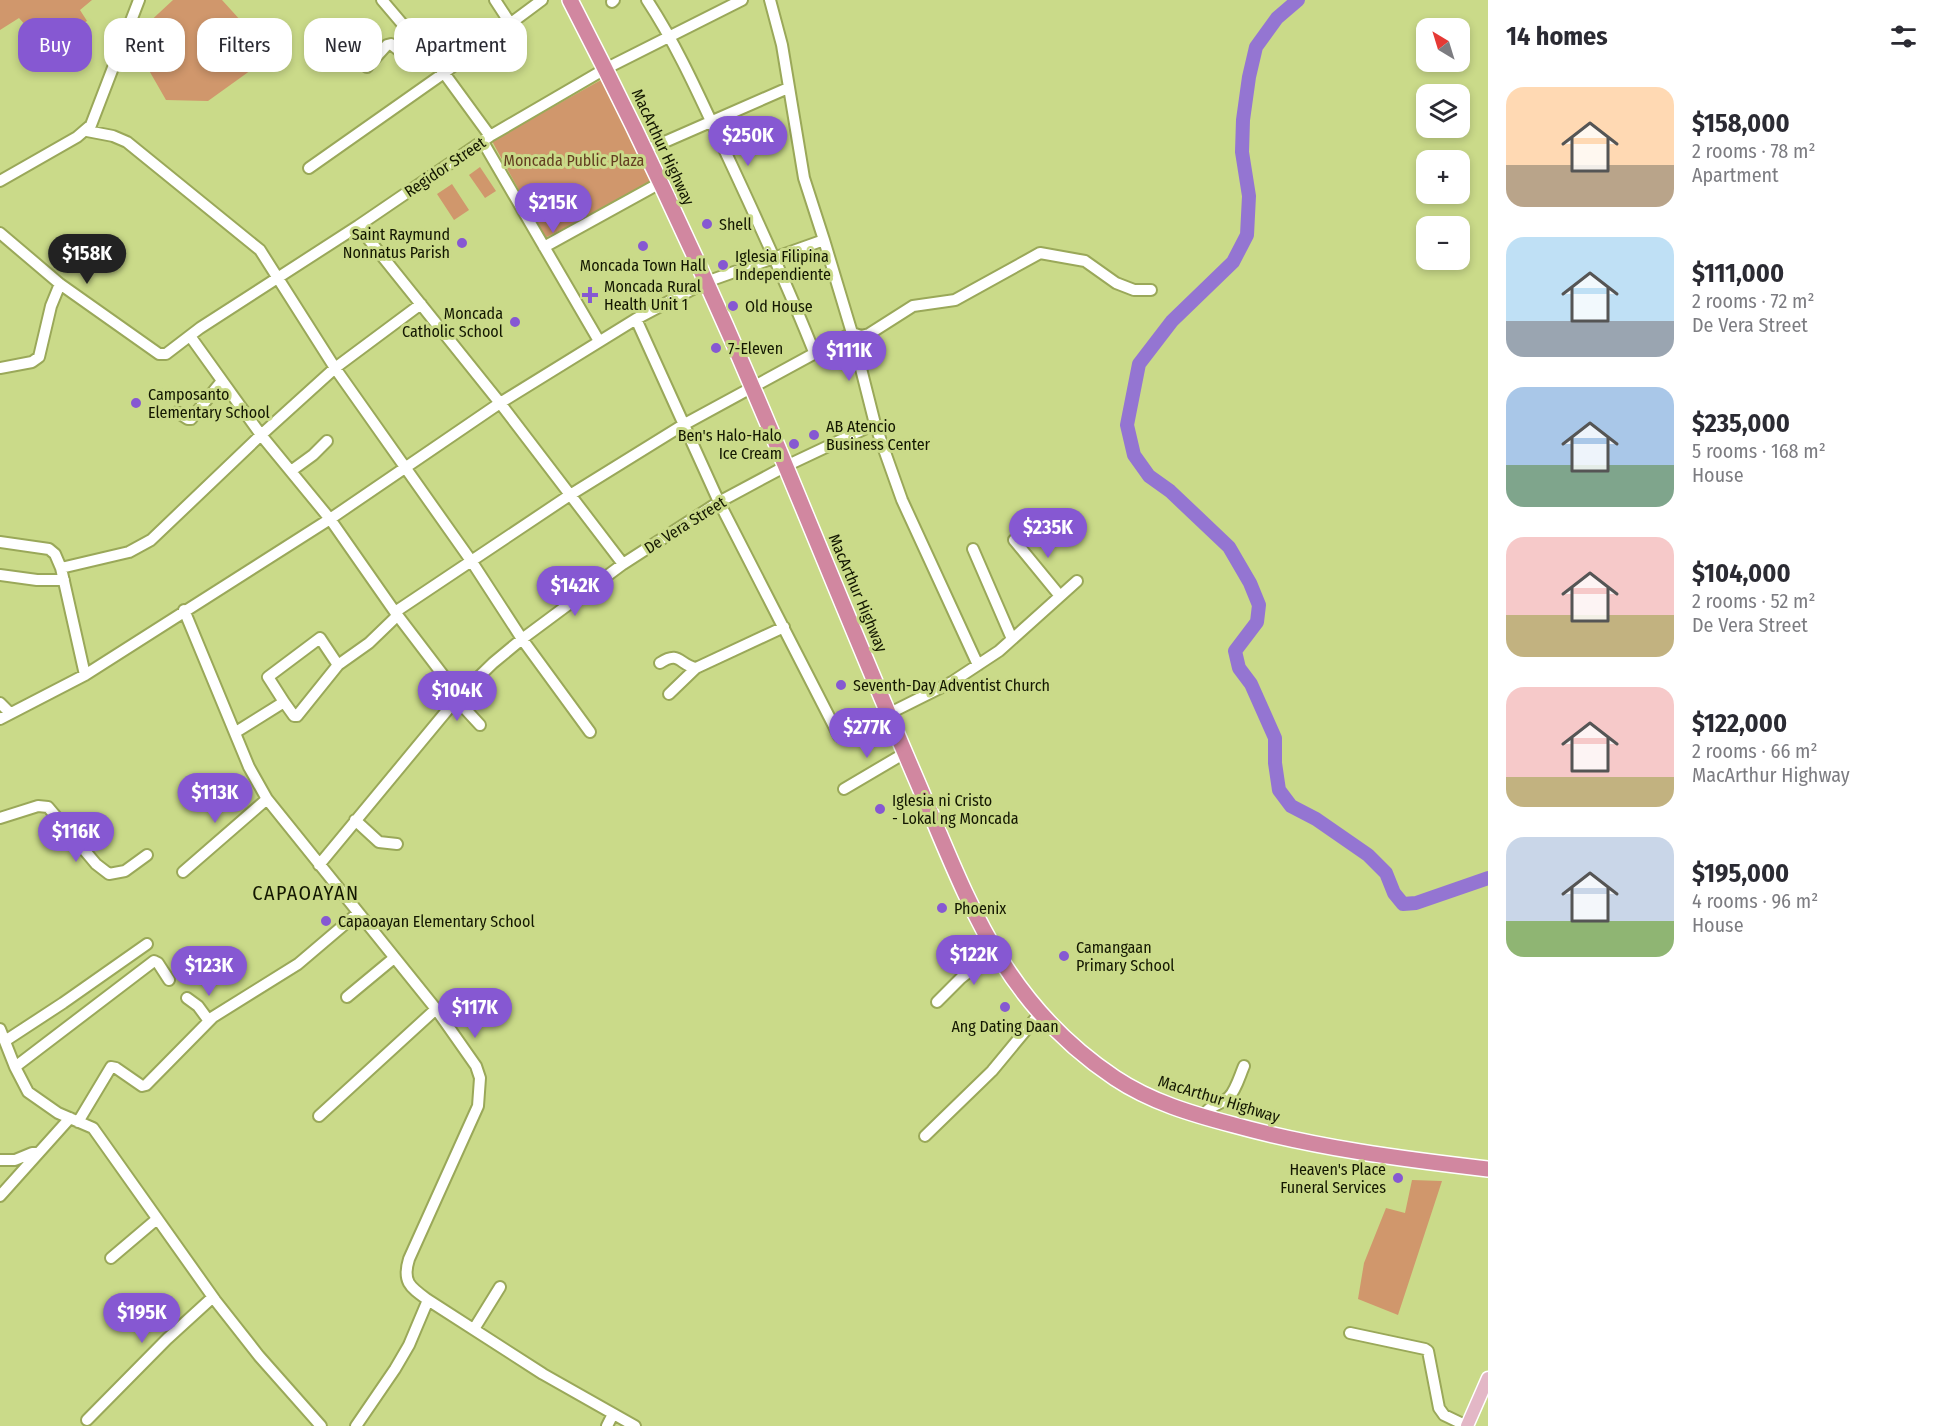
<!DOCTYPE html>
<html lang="en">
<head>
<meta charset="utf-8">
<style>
	:root { --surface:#fff; --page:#f7f7f7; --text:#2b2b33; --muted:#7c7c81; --accent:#8658d2 }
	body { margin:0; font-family:"Fira Sans Condensed",sans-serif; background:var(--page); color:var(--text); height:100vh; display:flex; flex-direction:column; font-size:22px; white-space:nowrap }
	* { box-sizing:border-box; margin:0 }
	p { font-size:20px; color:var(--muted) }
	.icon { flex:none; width:33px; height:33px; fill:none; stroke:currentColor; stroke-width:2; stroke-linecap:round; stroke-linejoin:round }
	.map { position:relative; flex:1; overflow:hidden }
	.side { display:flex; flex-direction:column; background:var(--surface); width:450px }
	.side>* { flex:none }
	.hud { position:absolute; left:18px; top:18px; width:570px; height:54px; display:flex; gap:12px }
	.needle { width:39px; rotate:322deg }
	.fabs { position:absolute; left:1416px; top:18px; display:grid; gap:12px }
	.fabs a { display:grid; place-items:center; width:54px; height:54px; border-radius:12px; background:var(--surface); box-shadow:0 3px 9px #0003; font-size:30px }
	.price { position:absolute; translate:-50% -51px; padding:0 14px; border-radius:21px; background:var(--accent); color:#fff; font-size:20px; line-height:39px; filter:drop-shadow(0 2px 3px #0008) }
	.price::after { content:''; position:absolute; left:50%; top:36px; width:18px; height:14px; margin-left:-9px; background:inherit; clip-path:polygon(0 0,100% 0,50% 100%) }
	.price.selected { background:#222; color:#fff }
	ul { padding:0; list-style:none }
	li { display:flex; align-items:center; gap:18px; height:150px; padding:0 18px }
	li span { display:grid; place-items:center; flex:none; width:168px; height:120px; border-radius:18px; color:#555 }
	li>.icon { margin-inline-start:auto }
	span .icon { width:72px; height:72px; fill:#fffc; stroke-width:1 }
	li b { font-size:26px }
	h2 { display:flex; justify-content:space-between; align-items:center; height:72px; padding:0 18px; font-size:26px }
	.pill { padding:0 21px; border-radius:18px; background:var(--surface); box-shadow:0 3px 9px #0003; font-size:21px; line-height:54px }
	.pill.selected { background:var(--accent); color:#fff }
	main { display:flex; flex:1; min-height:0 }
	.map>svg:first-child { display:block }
</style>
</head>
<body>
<main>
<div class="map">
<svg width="1488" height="1426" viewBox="0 0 1488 1426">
	<rect width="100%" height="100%" fill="#cada89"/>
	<!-- green -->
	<path fill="#d0976c" d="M0,0H92L80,10L87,21L45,47L19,18L0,30Z
		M173,0H222L272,55L208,101L166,100L131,39Z
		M601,80L652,183L545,238L492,141Z
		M480,167L496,191L485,198L469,175Z
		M452,184L469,210L454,220L437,194Z
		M1412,1180L1442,1181L1398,1315L1358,1299L1364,1263L1386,1208L1405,1213Z"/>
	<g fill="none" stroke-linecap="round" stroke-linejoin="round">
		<!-- river -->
		<path stroke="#9475d2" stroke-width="14" d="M1298,0L1277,18L1256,47L1249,77L1243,120L1242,152L1249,196L1247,235L1233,262L1172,321L1139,364L1127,425L1134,455L1149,476L1170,491L1229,547L1250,583L1259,605L1257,622L1235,651L1239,668L1251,684L1275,738V763L1279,790L1291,806L1316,819L1368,855L1386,873L1394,893L1403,904L1416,903L1488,878"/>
		<!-- minor casing -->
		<g stroke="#9aa859" stroke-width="14">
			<path id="minor" d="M382,0L444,73L490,136
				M495,0L510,23
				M647,0C678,47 701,100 725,151C756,217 787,284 814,352
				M770,0L782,45L804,178L824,240
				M612,2L614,0
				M367,67L387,45L391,44L401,52L414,38
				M87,131L113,136L127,142L260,250L335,368L472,562L522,639L590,732
				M483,142L599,341
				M644,151L788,88
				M309,168L444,73L542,0
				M0,181L77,137L91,125L139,0
				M358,226L500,403L623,564
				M0,233L60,284L159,354H166L200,328L358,226L490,136L605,69L742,0
				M544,247L660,183
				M636,319L719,502L839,736
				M190,336L261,435L330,519L395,612L459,696
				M0,368L32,362L39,357L51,306L60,284
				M177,412L188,419H191L222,381
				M291,471L313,455L327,441
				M1014,540L1060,596
				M0,542L49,549L55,554L61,568
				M973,549L1012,639
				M0,575L37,580H64
				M184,610L249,767L267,799L436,1009L476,1066L480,1078L478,1106L409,1259C402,1282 410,1287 428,1300L543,1374L635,1426
				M395,612L570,495L683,425L852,333L861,336L869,334L913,306L955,300L1040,253L1085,261L1116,283L1134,290H1151
				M660,663C680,650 679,665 696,668
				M338,665L369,643L397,616
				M85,675L61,568L129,552L151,540L261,435L335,368L421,304
				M669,694L696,668L784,627
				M456,699L480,725
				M0,703L10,713
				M888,714L952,682L999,651L1077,581
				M0,719L85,675L330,519L500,403L636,319L706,282L824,240L852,333L875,424L902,500L978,665
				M236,732L284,702L268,677L320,638L338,665L297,716H294L284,702
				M844,789L905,753
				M0,818L38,806L48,807L96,864L109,874L125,871L147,855
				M355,820L379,842L397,844
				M319,865L459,696L493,663L522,639L623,564L719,502L786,466L875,424
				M183,872L267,799
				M347,997L394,958
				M187,998L198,1006L209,1021
				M937,1002L961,978L995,951
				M0,1029L15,1067L28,1092L58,1113L93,1128L215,1300L259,1356L321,1426
				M5,1041L63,1003L147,944
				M15,1067L154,961L158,963L169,980
				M319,1116L436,1009
				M1202,1117C1209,1105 1220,1105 1229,1097C1236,1090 1240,1075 1244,1066
				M78,1122L111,1067L116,1068L142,1086L146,1085L213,1017L298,964L358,913
				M925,1136L992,1071L1040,1013
				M0,1160H15L32,1153H38
				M0,1196L70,1118
				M111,1258L157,1219
				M474,1329L500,1287
				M1350,1333L1425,1349L1428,1351L1439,1408L1444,1415L1467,1426
				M87,1420L167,1339L213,1297
				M356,1426L395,1369L409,1345L428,1300
				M607,1426L613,1414"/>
		</g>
		<!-- major casing -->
		<g stroke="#fff" stroke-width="15">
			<path id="major" d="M1467,1426L1488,1378"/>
		</g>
		<!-- highway casing -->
		<g stroke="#fff" stroke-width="18">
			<path id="highway" d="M570,0C643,141 710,285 771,431C820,548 867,665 917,781C968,900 1001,1002 1115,1078C1151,1102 1192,1114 1234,1125C1317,1148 1402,1159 1488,1169"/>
		</g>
		<!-- minor -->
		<use href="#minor" stroke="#fff" stroke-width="10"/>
		<!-- major -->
		<use href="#major" stroke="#e3b7c6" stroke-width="12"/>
		<!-- highway -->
		<use href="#highway" stroke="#d187a0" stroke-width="15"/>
	</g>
	<!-- markers -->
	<g fill="#8658d2" stroke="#cada89" stroke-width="2">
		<circle cx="707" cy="224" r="6"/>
		<circle cx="462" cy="243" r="6"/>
		<circle cx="643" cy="246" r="6"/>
		<circle cx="723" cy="265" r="6"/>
		<path d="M587 286h6v6h6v6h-6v6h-6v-6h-6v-6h6z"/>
		<circle cx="733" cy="306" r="6"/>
		<circle cx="515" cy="322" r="6"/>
		<circle cx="716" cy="348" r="6"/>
		<circle cx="136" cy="403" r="6"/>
		<circle cx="814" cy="435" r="6"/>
		<circle cx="794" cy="444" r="6"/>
		<circle cx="841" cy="685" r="6"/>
		<circle cx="880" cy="809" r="6"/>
		<circle cx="942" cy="908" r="6"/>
		<circle cx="326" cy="921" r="6"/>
		<circle cx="1064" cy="956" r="6"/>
		<circle cx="1005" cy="1007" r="6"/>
		<circle cx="1398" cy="1178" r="6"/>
	</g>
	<g text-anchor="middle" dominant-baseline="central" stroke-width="6" stroke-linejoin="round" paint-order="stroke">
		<!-- street labels -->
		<g font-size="16" fill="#131700" stroke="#cada89">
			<text transform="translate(663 147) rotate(65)">MacArthur Highway</text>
			<text transform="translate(445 167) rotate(-34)">Regidor Street</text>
			<text transform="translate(685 525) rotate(-32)">De Vera Street</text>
			<text transform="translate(858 593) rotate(67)">MacArthur Highway</text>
			<text transform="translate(1219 1099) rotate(17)">MacArthur Highway</text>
		</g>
		<!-- park labels -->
		<g font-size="16" fill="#633e21" stroke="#cada89">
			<text x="574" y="160">Moncada Public Plaza</text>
		</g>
		<!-- poi labels -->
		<g font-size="16" fill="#131700" stroke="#cada89" text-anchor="start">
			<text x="719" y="224">Shell</text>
			<text x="450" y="234" text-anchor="end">Saint Raymund<tspan x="450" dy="18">Nonnatus Parish</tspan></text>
			<text x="735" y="256">Iglesia Filipina<tspan x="735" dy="18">Independiente</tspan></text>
			<text x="643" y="265" text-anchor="middle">Moncada Town Hall</text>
			<text x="604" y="286">Moncada Rural<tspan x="604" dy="18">Health Unit 1</tspan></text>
			<text x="745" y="306">Old House</text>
			<text x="503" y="313" text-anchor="end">Moncada<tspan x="503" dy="18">Catholic School</tspan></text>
			<text x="728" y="348">7-Eleven</text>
			<text x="148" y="394">Camposanto<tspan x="148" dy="18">Elementary School</tspan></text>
			<text x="826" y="426">AB Atencio<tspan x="826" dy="18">Business Center</tspan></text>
			<text x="782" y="435" text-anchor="end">Ben's Halo-Halo<tspan x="782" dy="18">Ice Cream</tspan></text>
			<text x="853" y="685">Seventh-Day Adventist Church</text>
			<text x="892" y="800">Iglesia ni Cristo<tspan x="892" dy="18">- Lokal ng Moncada</tspan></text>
			<text x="954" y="908">Phoenix</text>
			<text x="338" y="921">Capaoayan Elementary School</text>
			<text x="1076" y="947">Camangaan<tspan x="1076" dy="18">Primary School</tspan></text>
			<text x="1005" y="1026" text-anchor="middle">Ang Dating Daan</text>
			<text x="1386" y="1169" text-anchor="end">Heaven's Place<tspan x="1386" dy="18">Funeral Services</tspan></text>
		</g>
		<!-- quarter labels -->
		<g font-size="20" letter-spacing="1.5" fill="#131700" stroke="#cada89">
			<text x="306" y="893">CAPAOAYAN</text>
		</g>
	</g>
</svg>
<div class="fabs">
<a><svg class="needle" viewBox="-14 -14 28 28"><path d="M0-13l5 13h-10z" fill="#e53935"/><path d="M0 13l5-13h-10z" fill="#7c7c81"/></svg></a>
<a><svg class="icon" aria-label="layers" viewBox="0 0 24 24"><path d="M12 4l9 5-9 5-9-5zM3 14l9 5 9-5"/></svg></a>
<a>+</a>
<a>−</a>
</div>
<b class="price" style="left:748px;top:167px">$250K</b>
<b class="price" style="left:553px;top:234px">$215K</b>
<b class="price selected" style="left:87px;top:285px">$158K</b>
<b class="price" style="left:849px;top:382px">$111K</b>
<b class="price" style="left:1048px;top:559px">$235K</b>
<b class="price" style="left:575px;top:617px">$142K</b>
<b class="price" style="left:457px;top:722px">$104K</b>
<b class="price" style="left:867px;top:759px">$277K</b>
<b class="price" style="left:215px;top:824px">$113K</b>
<b class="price" style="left:76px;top:863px">$116K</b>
<b class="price" style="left:974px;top:986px">$122K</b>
<b class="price" style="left:209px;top:997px">$123K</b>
<b class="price" style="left:475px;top:1039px">$117K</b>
<b class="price" style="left:142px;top:1344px">$195K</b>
<div class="hud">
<a class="pill selected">Buy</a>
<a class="pill">Rent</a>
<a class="pill">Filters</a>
<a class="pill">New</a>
<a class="pill">Apartment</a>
</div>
</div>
<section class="side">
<h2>14 homes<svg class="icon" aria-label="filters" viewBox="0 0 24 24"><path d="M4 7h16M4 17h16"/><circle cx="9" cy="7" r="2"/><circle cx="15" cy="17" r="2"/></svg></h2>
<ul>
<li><span style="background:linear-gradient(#ffd9b3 65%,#b9a48a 0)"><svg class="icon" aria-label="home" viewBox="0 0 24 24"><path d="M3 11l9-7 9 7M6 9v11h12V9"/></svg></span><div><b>$158,000</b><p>2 rooms · 78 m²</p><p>Apartment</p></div></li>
<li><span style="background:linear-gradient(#bfe0f5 70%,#9aa5b1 0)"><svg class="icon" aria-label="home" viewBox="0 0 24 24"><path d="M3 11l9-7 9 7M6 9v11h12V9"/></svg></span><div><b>$111,000</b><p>2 rooms · 72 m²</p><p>De Vera Street</p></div></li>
<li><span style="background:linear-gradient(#a9c7e8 65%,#7fa58c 0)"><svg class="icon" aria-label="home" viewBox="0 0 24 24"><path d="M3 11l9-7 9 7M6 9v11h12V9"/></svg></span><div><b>$235,000</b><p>5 rooms · 168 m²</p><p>House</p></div></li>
<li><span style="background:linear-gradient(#f6c9c9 65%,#c2b280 0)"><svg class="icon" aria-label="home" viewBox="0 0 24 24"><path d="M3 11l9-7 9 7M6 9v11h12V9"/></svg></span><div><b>$104,000</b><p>2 rooms · 52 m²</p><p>De Vera Street</p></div></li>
<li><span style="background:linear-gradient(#f6c9c9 75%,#c2b280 0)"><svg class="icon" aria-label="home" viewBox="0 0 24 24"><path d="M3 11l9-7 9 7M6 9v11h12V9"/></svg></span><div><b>$122,000</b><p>2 rooms · 66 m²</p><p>MacArthur Highway</p></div></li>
<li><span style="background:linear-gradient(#c9d6e8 70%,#8fb573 0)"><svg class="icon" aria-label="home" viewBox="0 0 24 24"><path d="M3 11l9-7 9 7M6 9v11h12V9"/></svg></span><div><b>$195,000</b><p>4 rooms · 96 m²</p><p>House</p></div></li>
</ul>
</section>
</main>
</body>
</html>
